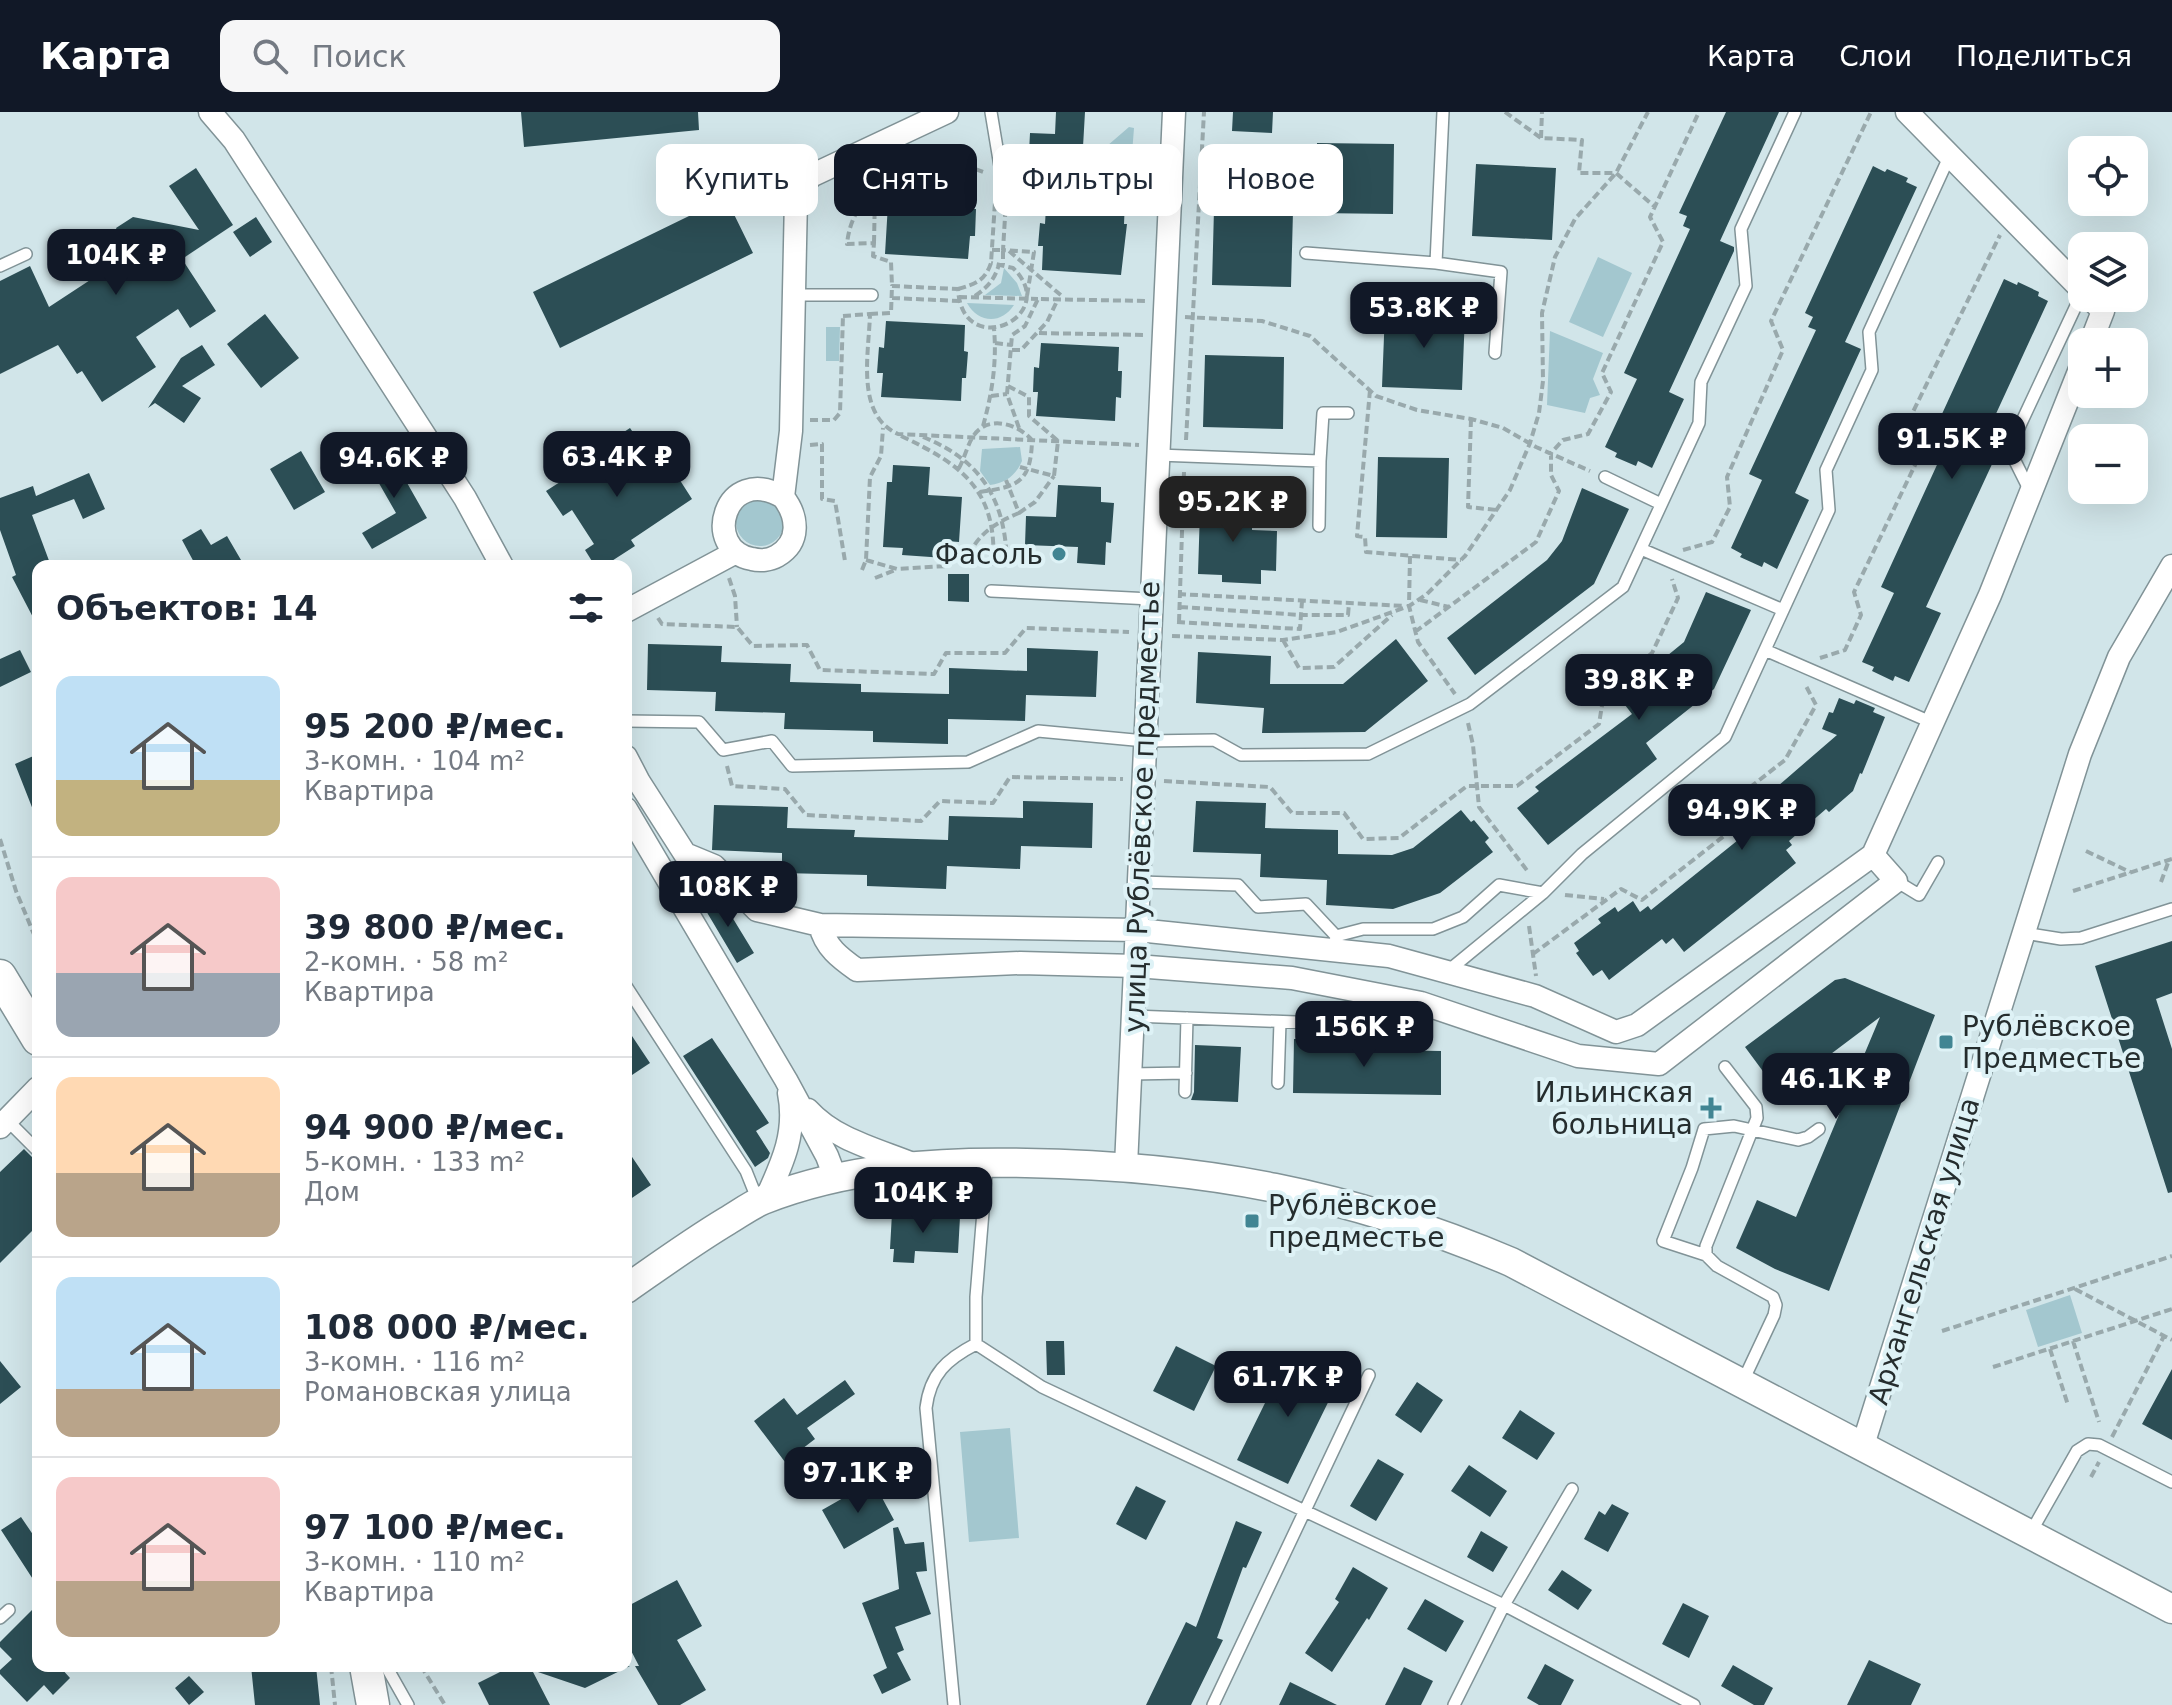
<!DOCTYPE html>
<html lang="ru">
<head>
<meta charset="utf-8">
<style>
	:root { --surface:#fff; --page:#f6f6f7; --text:#1f2937; --muted:#747a83; --line:#e0e1e3; --accent:#111827 }
	body { margin:0; font-family:"DejaVu Sans",sans-serif; background:var(--page); color:var(--text); height:100vh; display:flex; flex-direction:column; font-size:30px; white-space:nowrap }
	* { box-sizing:border-box; margin:0 }
	p { font-size:26px; color:var(--muted) }
	.icon { flex:none; width:44px; height:44px; fill:none; stroke:currentColor; stroke-width:2; stroke-linecap:round; stroke-linejoin:round }
	.map { position:relative; flex:1; overflow:hidden }
	.sheet { position:absolute; left:32px; top:448px; width:600px; height:1112px; display:flex; flex-direction:column; background:var(--surface); border-radius:16px; box-shadow:0 8px 32px #0002 }
	.sheet>* { flex:none }
	.guide { position:absolute; left:656px; top:32px; width:760px; height:72px; display:flex; gap:16px }
	.fabs { position:absolute; left:2068px; top:24px; display:grid; gap:16px }
	.fabs a { display:grid; place-items:center; width:80px; height:80px; border-radius:16px; background:var(--surface); box-shadow:0 8px 32px #0002; font-size:40px }
	.price { position:absolute; translate:-50% -68px; padding:0 18px; border-radius:16px; background:var(--accent); color:#fff; font-size:26px; line-height:52px; filter:drop-shadow(0 2px 4px #0008) }
	.price::after { content:''; position:absolute; left:50%; top:48px; width:24px; height:18px; margin-left:-12px; background:inherit; clip-path:polygon(0 0,100% 0,50% 100%) }
	.price.selected { background:#222; color:#fff }
	ul { padding:0; list-style:none }
	li { display:flex; align-items:center; gap:24px; height:200px; padding:0 24px }
	li+li { border-top:2px solid var(--line) }
	li span { display:grid; place-items:center; flex:none; width:224px; height:160px; border-radius:16px; color:#555 }
	li>.icon { margin-inline-start:auto }
	span .icon { width:96px; height:96px; fill:#fffc; stroke-width:1 }
	li b { font-size:34px }
	h2 { display:flex; justify-content:space-between; align-items:center; height:96px; padding:0 24px; font-size:34px }
	.pill { padding:0 28px; border-radius:16px; background:var(--surface); box-shadow:0 8px 32px #0002; font-size:28px; line-height:72px }
	.pill.selected { background:var(--accent); color:#fff }
	header { display:flex; align-items:center; gap:48px; box-sizing:border-box; height:112px; padding:0 40px; background:var(--accent); color:#fff }
	header strong { font-size:38px }
	nav { display:flex; gap:44px; margin-inline-start:auto; font-size:28px }
	.search { width:560px; height:72px; background:var(--page); display:flex; align-items:center; gap:20px; box-sizing:border-box; padding:0 28px; border-radius:16px; color:var(--muted); font-size:30px }
	.map>svg:first-child { display:block }
</style>
</head>
<body>
<header>
<strong>Карта</strong>
<div class="search"><svg class="icon" aria-label="search" viewBox="0 0 24 24"><circle cx="10" cy="10" r="6"/><path d="M15 15l6 6"/></svg>Поиск</div>
<nav><a>Карта</a><a>Слои</a><a>Поделиться</a></nav>
</header>
<div class="map">
<svg width="2172" height="1593" viewBox="0 0 2172 1593">
	<rect width="100%" height="100%" fill="#d1e5e9"/>
	<!-- green -->
	<path fill="#a3c7cf" d="M1129,15L1134,16L1130,68L1098,65L1100,40Z
		M1598,145L1632,161L1603,225L1569,210Z
		M1004,156L1017,171L1022,184L985,183L1001,171Z
		M967,191L1014,193C1001,213 978,211 967,191Z
		M826,215H840L839,249H826Z
		M1550,219L1603,241L1593,267L1600,283L1590,286L1585,301L1547,293Z
		M1020,335L1022,349C1016,363 1006,371 990,373L980,359L982,337Z
		M736 410a24 24 0 1 1 48 0a24 24 0 1 1-48 0Z
		M2070,1183L2082,1221L2038,1235L2026,1198Z
		M1010,1316L1019,1426L969,1430L960,1320Z"/>
	<!-- building -->
	<path fill="#2c4e55" d="M521,0H698L699,18L524,35Z
		M1056,0H1085L1080,87L1125,89L1124,112H1127L1121,163L1042,158L1043,134H1038L1040,111L1045,112L1048,61L1028,60L1030,21L1055,22Z
		M1233,0H1273L1272,21L1232,19Z
		M1726,0H1779L1720,129L1734,135V139L1669,280L1684,287L1652,356L1638,349L1636,354L1615,345L1617,341L1605,335L1637,267L1624,261L1690,117L1683,114L1687,104L1679,101Z
		M1317,31L1394,32L1393,102L1316,101Z
		M1476,52L1556,56L1552,128L1472,124Z
		M1873,54L1885,60L1887,57L1908,66L1906,70L1917,75L1845,230L1861,237L1795,381L1809,388L1777,457L1764,450L1762,455L1740,445L1742,442L1731,436L1762,368L1749,362L1816,218L1808,215L1813,205L1805,201Z
		M196,56L233,113L182,147L216,199L190,216L178,197L136,225L156,255L102,290L82,259L77,262L58,233L0,262V169L30,154L49,195L113,153L100,132L118,121L116,116L133,105L199,118L169,74Z
		M894,68L973,73L971,97H976L975,124H970L968,147L885,142L888,92L893,93Z
		M726,86L753,141L560,236L533,180Z
		M1214,97L1293,99L1291,175L1212,173Z
		M256,105L272,130L250,145L233,120Z
		M2004,167L2017,173L2018,170L2039,180L2038,184L2048,189L1977,343L1993,350L1926,495L1941,501L1909,570L1895,564L1893,569L1872,559L1874,555L1862,550L1894,481L1881,475L1947,331L1940,328L1944,319L1936,315Z
		M1385,199L1465,202L1462,278L1382,275Z
		M265,202L299,246L261,276L227,232Z
		M886,209L965,213L964,239L968,240L966,266H962L961,289L881,285L883,261H877L879,235L884,236Z
		M1041,231L1119,235L1118,259H1122L1121,286L1116,285L1115,309L1036,304L1038,280H1033L1034,255L1039,256Z
		M202,233L215,253L182,274L201,286L184,311L155,291L148,296L181,246Z
		M1205,243L1284,245L1283,317L1203,315Z
		M630,316L641,332L632,338L654,371L674,359L692,387L631,428L635,434L604,454H595L585,438L594,432L572,398L563,404L546,379L602,343L598,337Z
		M396,336L409,358L402,362L427,406L372,437L362,421L396,401L368,352Z
		M301,339L325,380L294,398L270,357Z
		M1378,345L1449,346L1447,426L1376,425Z
		M893,353L930,355L928,383L962,385L959,430L946,429L945,446L902,443L903,436L883,435L887,370H892Z
		M89,361L105,397L83,407L74,387L32,403L51,454H38V515L12,465L16,463L0,418V386L33,374L36,384Z
		M1058,373L1101,375V390L1114,391L1111,431L1106,430L1105,453L1077,451L1078,435L1025,433L1026,404L1056,405Z
		M1582,376L1629,397L1594,472L1475,563L1447,526L1547,448L1562,429Z
		M1207,383L1240,384L1239,410H1252V418L1277,419L1276,459L1261,458V472L1222,470V463L1198,462L1200,398H1206Z
		M201,417L211,433L227,424L241,448L229,454H196L182,428Z
		M948,462H969V490L948,489Z
		M1706,480L1751,498L1714,577L1646,631L1657,647L1548,733L1517,696L1539,679L1535,675L1632,602L1618,584L1684,530Z
		M1396,527L1428,569L1365,620L1262,621L1264,596L1196,591L1198,540L1271,544L1270,572H1343Z
		M648,532L722,534L721,550L791,552L790,570L861,572V580L949,582V556L1027,559V536L1098,539L1096,585L1026,583L1025,609L948,607V632L873,630V619L784,617L785,601L715,599L716,580L647,578Z
		M20,538L31,560L0,575V547Z
		M1839,586L1854,592L1856,588L1875,596L1873,600L1885,605L1862,662L1860,661L1853,679L1829,700L1826,697L1789,729L1792,733L1786,738L1796,751L1684,840L1673,826L1666,832L1662,827L1609,868L1602,858L1593,864L1576,841L1579,839L1574,831L1601,811L1598,807L1615,795L1618,800L1633,789L1640,800L1648,794L1651,798L1753,716L1766,704L1757,692L1837,623L1822,617L1829,600L1833,601Z
		M38,642V708H37L15,652Z
		M1023,689L1093,691L1092,736L1021,734L1020,757L947,754L946,777L867,774V763L782,761V741L712,738L714,693L788,695L787,716L855,718L854,725L948,728L949,704L1023,706Z
		M1196,689L1266,691L1265,716L1338,718V742L1392,743L1413,736L1461,698L1471,710L1474,708L1489,726L1485,730L1493,740L1440,781L1393,797L1326,793L1327,768L1260,765L1261,742L1193,740Z
		M718,782L754,841L737,851L702,792Z
		M2172,829V881L2156,887L2172,937V1080L2168,1081L2095,854Z
		M1845,866L1935,903L1829,1179L1775,1157L1736,1136L1757,1088L1796,1105L1880,905L1779,981L1745,935L1835,868Z
		M626,915L650,951L626,967Z
		M712,926L769,1011L756,1019L770,1041L768,1046L755,1055L683,944Z
		M1294,927L1377,928V938L1441,939V983L1293,981Z
		M1195,933L1241,935L1238,990L1191,988L1194,980Z
		M626,1036L651,1073L626,1090Z
		M24,1037L38,1051V1113L0,1151V1060Z
		M892,1101L960,1105L958,1141L915,1139L914,1151L893,1150L894,1137H890Z
		M1046,1229H1064L1065,1263H1047Z
		M1176,1234L1216,1254L1194,1299L1153,1279Z
		M1289,1242L1340,1266L1288,1372L1237,1348Z
		M0,1249L21,1275L0,1292Z
		M2172,1257V1328L2142,1312Z
		M845,1268L855,1282L807,1316L815,1327L785,1350L754,1309L784,1286L797,1303Z
		M1417,1270L1443,1288L1421,1321L1395,1303Z
		M1520,1298L1555,1321L1537,1348L1502,1326Z
		M1378,1347L1404,1362L1376,1409L1350,1394Z
		M1469,1353L1507,1379L1490,1405L1451,1379Z
		M873,1369L894,1408L844,1437L822,1398Z
		M1136,1374L1166,1389L1146,1428L1116,1412Z
		M1612,1392L1629,1401L1608,1440L1584,1427L1599,1399L1605,1403Z
		M21,1405L38,1430V1475L1,1418Z
		M1236,1409L1262,1420L1246,1456L1243,1455L1217,1526L1223,1528L1191,1593H1146L1186,1510L1196,1515Z
		M898,1415L905,1432L924,1430L927,1459L916,1460L931,1502L895,1515L904,1538L897,1541L911,1568L882,1582L873,1563L887,1556L862,1491L899,1477L893,1416Z
		M1481,1419L1508,1435L1493,1460L1467,1445Z
		M1353,1455L1388,1476L1369,1508L1367,1506L1332,1560L1305,1541L1339,1490L1335,1487Z
		M1562,1458L1592,1478L1578,1498L1548,1478Z
		M677,1468L702,1514L677,1528L706,1578L680,1593H658L635,1554H639L626,1529V1495Z
		M1425,1487L1464,1509L1446,1540L1407,1517Z
		M1683,1491L1709,1504L1689,1546L1662,1532Z
		M38,1492V1554H63L61,1556L70,1566L53,1583L44,1573L27,1590L0,1562V1558L12,1547L0,1535V1530Z
		M1869,1548L1921,1572L1911,1593H1847Z
		M1545,1552L1574,1568L1561,1593H1539L1527,1586Z
		M1733,1553L1773,1576L1764,1593H1754L1721,1574Z
		M251,1554H316L320,1593H255Z
		M512,1554H630L585,1576L532,1558L550,1593H489L478,1571Z
		M1404,1555L1433,1569L1421,1593H1385Z
		M189,1564L204,1580L189,1593L175,1576Z
		M1290,1570L1337,1593H1279Z"/>
	<g fill="none" stroke-linecap="round" stroke-linejoin="round">
		<!-- service casing -->
		<g stroke="#819397" stroke-width="14">
			<path id="service" d="M991,0L1001,60
				M1443,0L1436,151L1501,160L1495,241
				M1306,141L1436,151
				M0,154L26,142
				M794,183H872
				M1158,343L1320,349L1319,414
				M1320,349L1323,301H1348
				M1605,365L1661,392
				M2030,379L2009,337L2082,181
				M1641,437L1783,498
				M991,479L1151,487
				M1765,538L1933,611
				M626,609L699,610L723,638L772,629L792,654L968,650L1038,619L1145,629L1214,628L1241,643L1368,642L1470,592L1623,475L1699,311L1701,270L1746,174L1741,117L1795,0
				M1896,769L1919,783L1938,750
				M1140,770L1238,773L1258,795L1306,792L1336,824L1334,838
				M2024,821L2061,827L2081,826L2172,797
				M1336,824L1363,817H1433L1463,805L1499,773L1543,781
				M1448,859L1543,781L1582,742L1725,625L1829,398L1826,358L1872,258L1869,220L1950,43
				M626,874L746,1059L758,1089
				M1133,904L1376,913
				M1725,955L1756,995L1757,1006L1706,1134V1143L1717,1154L1773,1185L1776,1193L1774,1203L1743,1269
				M1131,962L1186,961
				M1278,971L1280,910
				M1185,980L1187,906
				M7,1008L38,1039
				M987,1051L976,1185V1232L1042,1275L1504,1493L1694,1593
				M858,1068L891,1084L985,1086
				M1706,1143L1663,1129L1692,1056L1704,1017L1734,1014L1798,1028L1808,1025L1819,1017
				M2031,1420L2077,1339L2088,1332L2099,1333L2172,1370
				M0,1506L9,1498
				M386,1554L408,1593
				M954,1593L926,1296C930,1262 947,1247 976,1232
				M1213,1593L1369,1263
				M1454,1593L1504,1493L1572,1377"/>
		</g>
		<!-- minor casing -->
		<g stroke="#819397" stroke-width="25">
			<path id="minor" d="M210,0L234,28L465,386L502,454
				M1907,0L2082,178
				M2090,186L2103,199L2091,230
				M783,385C724,351 701,438 752,447C760,449 770,448 777,444C801,430 798,404 783,385L791,319L796,86L801,73L813,63L947,0
				M626,499L736,440
				M626,645L639,670L685,742L714,754L757,798L820,813L1138,818L1389,844L1535,884L1616,920L1637,913L1873,743L1990,483L2082,252
				M626,697L786,968L827,1044L835,1065
				M820,813C825,835 840,846 857,858L1020,851L1136,854L1292,866L1421,891L1578,944L1659,952L1896,769L1873,743
				M808,998C835,1028 879,1038 915,1053
				M0,1015L38,976
				M1126,1054L1174,0
				M766,1087C782,1052 797,1021 789,981
				M1863,1333L2080,642L2119,545L2172,454"/>
		</g>
		<!-- tertiary casing -->
		<g stroke="#819397" stroke-width="31">
			<path id="tertiary" d="M626,1177C659,1154 692,1130 727,1109C739,1102 751,1093 763,1088C847,1055 938,1049 1026,1051C1203,1054 1349,1081 1511,1150L2172,1497"/>
		</g>
		<!-- secondary casing -->
		<g stroke="#819397" stroke-width="35">
			<path id="secondary" d="M0,864L38,927
				M366,1554L373,1593"/>
		</g>
		<!-- path -->
		<path stroke="#99a9ac" stroke-width="4" stroke-dasharray="8 4" stroke-linecap="butt" d="M1505,0L1541,26L1582,28L1579,61H1616L1655,95
			M1541,26L1542,0
			M919,37L986,61
			M1013,71L1148,75
			M1007,73L1003,138L1034,140L1027,184
			M874,131L875,82C857,93 849,112 847,132L874,131L873,144L891,150L892,174
			M992,138H1003V152
			M1009,139L1063,185
			M958,177C975,172 985,169 991,151L996,75
			M975,184C988,175 995,167 999,152
			M959,185L1038,187
			M892,186L960,189
			M870,202L891,201L892,174L958,177C962,251 1063,204 1013,156L991,151
			M843,204L870,202C869,241 855,303 898,322L1139,333
			M1185,205L1262,209L1310,224L1376,284L1417,298L1471,307L1503,316L1536,335L1590,359
			M1039,221L1143,223
			M995,231L1012,233
			M1012,238H1021L1047,210L1058,187
			M1008,274L1029,285V304L1058,329L1054,364L1020,355
			M1370,278L1357,424L1365,425L1366,440L1461,448
			M991,284L1007,282
			M1471,307L1468,395L1497,398
			M810,308H834L840,301L843,203
			M983,314C992,282 997,250 994,217
			M1019,316L1007,282L1012,223L1025,214L1038,187L1146,189
			M901,324C963,353 998,379 993,454
			M923,325C983,349 1006,390 1007,453
			M1186,328L1204,0
			M810,333L822,332V387L835,389L845,449
			M959,356C964,347 967,335 972,326C986,302 1017,311 1032,328C1031,370 1018,375 979,380
			M1019,401L1035,390L1054,364
			M1683,438L1712,430L1730,395L1727,365L1783,238L1771,209L1871,0
			M1410,444L1409,494L1418,530L1455,582
			M866,448L897,457L947,454
			M964,454C974,425 992,412 1019,401L1006,368
			M862,458L866,448L870,365L881,344L883,316
			M729,466L735,484L737,515
			M875,466L895,458
			M1178,482L1405,494
			M1420,488L1449,495
			M1180,495L1301,503H1348L1349,491
			M658,506L662,512L737,515L753,534L807,533L820,558L934,562L946,541H1005L1026,516L1129,520
			M1177,510L1300,517L1302,489
			M1179,510L1184,360
			M1415,520L1536,430L1559,379L1551,363V341L1563,328L1588,322L1611,280L1602,261L1663,130L1650,105L1699,0
			M1172,524L1283,528L1337,520L1409,494L1427,482L1465,444L1510,378L1530,331L1539,301L1543,269L1542,201L1555,145L1575,107L1616,61L1648,0
			M1283,528L1299,556L1334,555L1392,503
			M1820,546L1845,538L1861,503L1854,480L1916,351L1905,316L2000,123
			M1468,611L1473,633L1479,695L1529,761
			M727,654L732,674L785,677L806,703L921,709L940,689L993,691L1010,665L1123,667
			M1164,669L1270,675L1292,701H1344L1363,727L1399,726L1467,674H1517L1599,612L1604,581L1652,541L1678,486L1672,467
			M0,727L16,779L38,832
			M2086,739L2130,760
			M2161,770L2169,748
			M2073,779L2172,747
			M1565,783L1604,787
			M1529,814L1536,864
			M1533,842L1621,777L1642,788L1738,713L1735,687L1785,648L1816,593L1806,574
			M2075,1177L2172,1228
			M1942,1219L2172,1144
			M2073,1229L2099,1310
			M2050,1237L2068,1293
			M1993,1255L2172,1197
			M2112,1325L2164,1224
			M2091,1365L2099,1350
			M331,1554L335,1593
			M421,1554L445,1593"/>
		<!-- service -->
		<use href="#service" stroke="#fff" stroke-width="11"/>
		<!-- minor -->
		<use href="#minor" stroke="#fff" stroke-width="22"/>
		<!-- tertiary -->
		<use href="#tertiary" stroke="#fff" stroke-width="28"/>
		<!-- secondary -->
		<use href="#secondary" stroke="#fff" stroke-width="32"/>
	</g>
	<!-- markers -->
	<g fill="#418593" stroke="#def2f6" stroke-width="3">
		<circle cx="1059" cy="442" r="8"/>
		<rect x="1938" y="922" width="16" height="16" rx="4"/>
		<path d="M1707 984h8v8h8v8h-8v8h-8v-8h-8v-8h8z"/>
		<rect x="1244" y="1101" width="16" height="16" rx="4"/>
	</g>
	<g text-anchor="middle" dominant-baseline="central" stroke-width="8" stroke-linejoin="round" paint-order="stroke">
		<!-- poi labels -->
		<g font-size="28" fill="#252d2e" stroke="#def2f6" text-anchor="end">
			<text x="1043" y="442">Фасоль</text>
			<text x="1962" y="914" text-anchor="start">Рублёвское<tspan x="1962" dy="32">Предместье</tspan></text>
			<text x="1693" y="980">Ильинская<tspan x="1693" dy="32">больница</tspan></text>
			<text x="1268" y="1093" text-anchor="start">Рублёвское<tspan x="1268" dy="32">предместье</tspan></text>
		</g>
		<!-- street labels -->
		<g font-size="28" fill="#252d2e" stroke="#def2f6">
			<text transform="translate(1142 695) rotate(-88)">улица Рублёвское предместье</text>
			<text transform="translate(1924 1139) rotate(-73)">Архангельская улица</text>
		</g>
	</g>
</svg>
<div class="fabs">
<a><svg class="icon" aria-label="locate" viewBox="0 0 24 24"><circle cx="12" cy="12" r="6"/><path d="M12 2v4M12 18v4M2 12h4M18 12h4"/></svg></a>
<a><svg class="icon" aria-label="layers" viewBox="0 0 24 24"><path d="M12 4l9 5-9 5-9-5zM3 14l9 5 9-5"/></svg></a>
<a>+</a>
<a>−</a>
</div>
<b class="price" style="left:116px;top:185px">104K ₽</b>
<b class="price" style="left:1424px;top:238px">53.8K ₽</b>
<b class="price" style="left:1952px;top:369px">91.5K ₽</b>
<b class="price" style="left:617px;top:387px">63.4K ₽</b>
<b class="price" style="left:394px;top:388px">94.6K ₽</b>
<b class="price selected" style="left:1233px;top:432px">95.2K ₽</b>
<b class="price" style="left:1639px;top:610px">39.8K ₽</b>
<b class="price" style="left:1742px;top:740px">94.9K ₽</b>
<b class="price" style="left:728px;top:817px">108K ₽</b>
<b class="price" style="left:1364px;top:957px">156K ₽</b>
<b class="price" style="left:1836px;top:1009px">46.1K ₽</b>
<b class="price" style="left:923px;top:1123px">104K ₽</b>
<b class="price" style="left:1288px;top:1307px">61.7K ₽</b>
<b class="price" style="left:858px;top:1403px">97.1K ₽</b>
<div class="guide">
<a class="pill">Купить</a>
<a class="pill selected">Снять</a>
<a class="pill">Фильтры</a>
<a class="pill">Новое</a>
</div>
<section class="sheet">
<h2>Объектов: 14<svg class="icon" aria-label="filters" viewBox="0 0 24 24"><path d="M4 7h16M4 17h16"/><circle cx="9" cy="7" r="2"/><circle cx="15" cy="17" r="2"/></svg></h2>
<ul>
<li><span style="background:linear-gradient(#bfe0f5 65%,#c2b280 0)"><svg class="icon" aria-label="home" viewBox="0 0 24 24"><path d="M3 11l9-7 9 7M6 9v11h12V9"/></svg></span><div><b>95 200 ₽/мес.</b><p>3-комн. · 104 m²</p><p>Квартира</p></div></li>
<li><span style="background:linear-gradient(#f6c9c9 60%,#9aa5b1 0)"><svg class="icon" aria-label="home" viewBox="0 0 24 24"><path d="M3 11l9-7 9 7M6 9v11h12V9"/></svg></span><div><b>39 800 ₽/мес.</b><p>2-комн. · 58 m²</p><p>Квартира</p></div></li>
<li><span style="background:linear-gradient(#ffd9b3 60%,#b9a48a 0)"><svg class="icon" aria-label="home" viewBox="0 0 24 24"><path d="M3 11l9-7 9 7M6 9v11h12V9"/></svg></span><div><b>94 900 ₽/мес.</b><p>5-комн. · 133 m²</p><p>Дом</p></div></li>
<li><span style="background:linear-gradient(#bfe0f5 70%,#b9a48a 0)"><svg class="icon" aria-label="home" viewBox="0 0 24 24"><path d="M3 11l9-7 9 7M6 9v11h12V9"/></svg></span><div><b>108 000 ₽/мес.</b><p>3-комн. · 116 m²</p><p>Романовская улица</p></div></li>
<li><span style="background:linear-gradient(#f6c9c9 65%,#b9a48a 0)"><svg class="icon" aria-label="home" viewBox="0 0 24 24"><path d="M3 11l9-7 9 7M6 9v11h12V9"/></svg></span><div><b>97 100 ₽/мес.</b><p>3-комн. · 110 m²</p><p>Квартира</p></div></li>
</ul>
</section>
</div>
</body>
</html>
